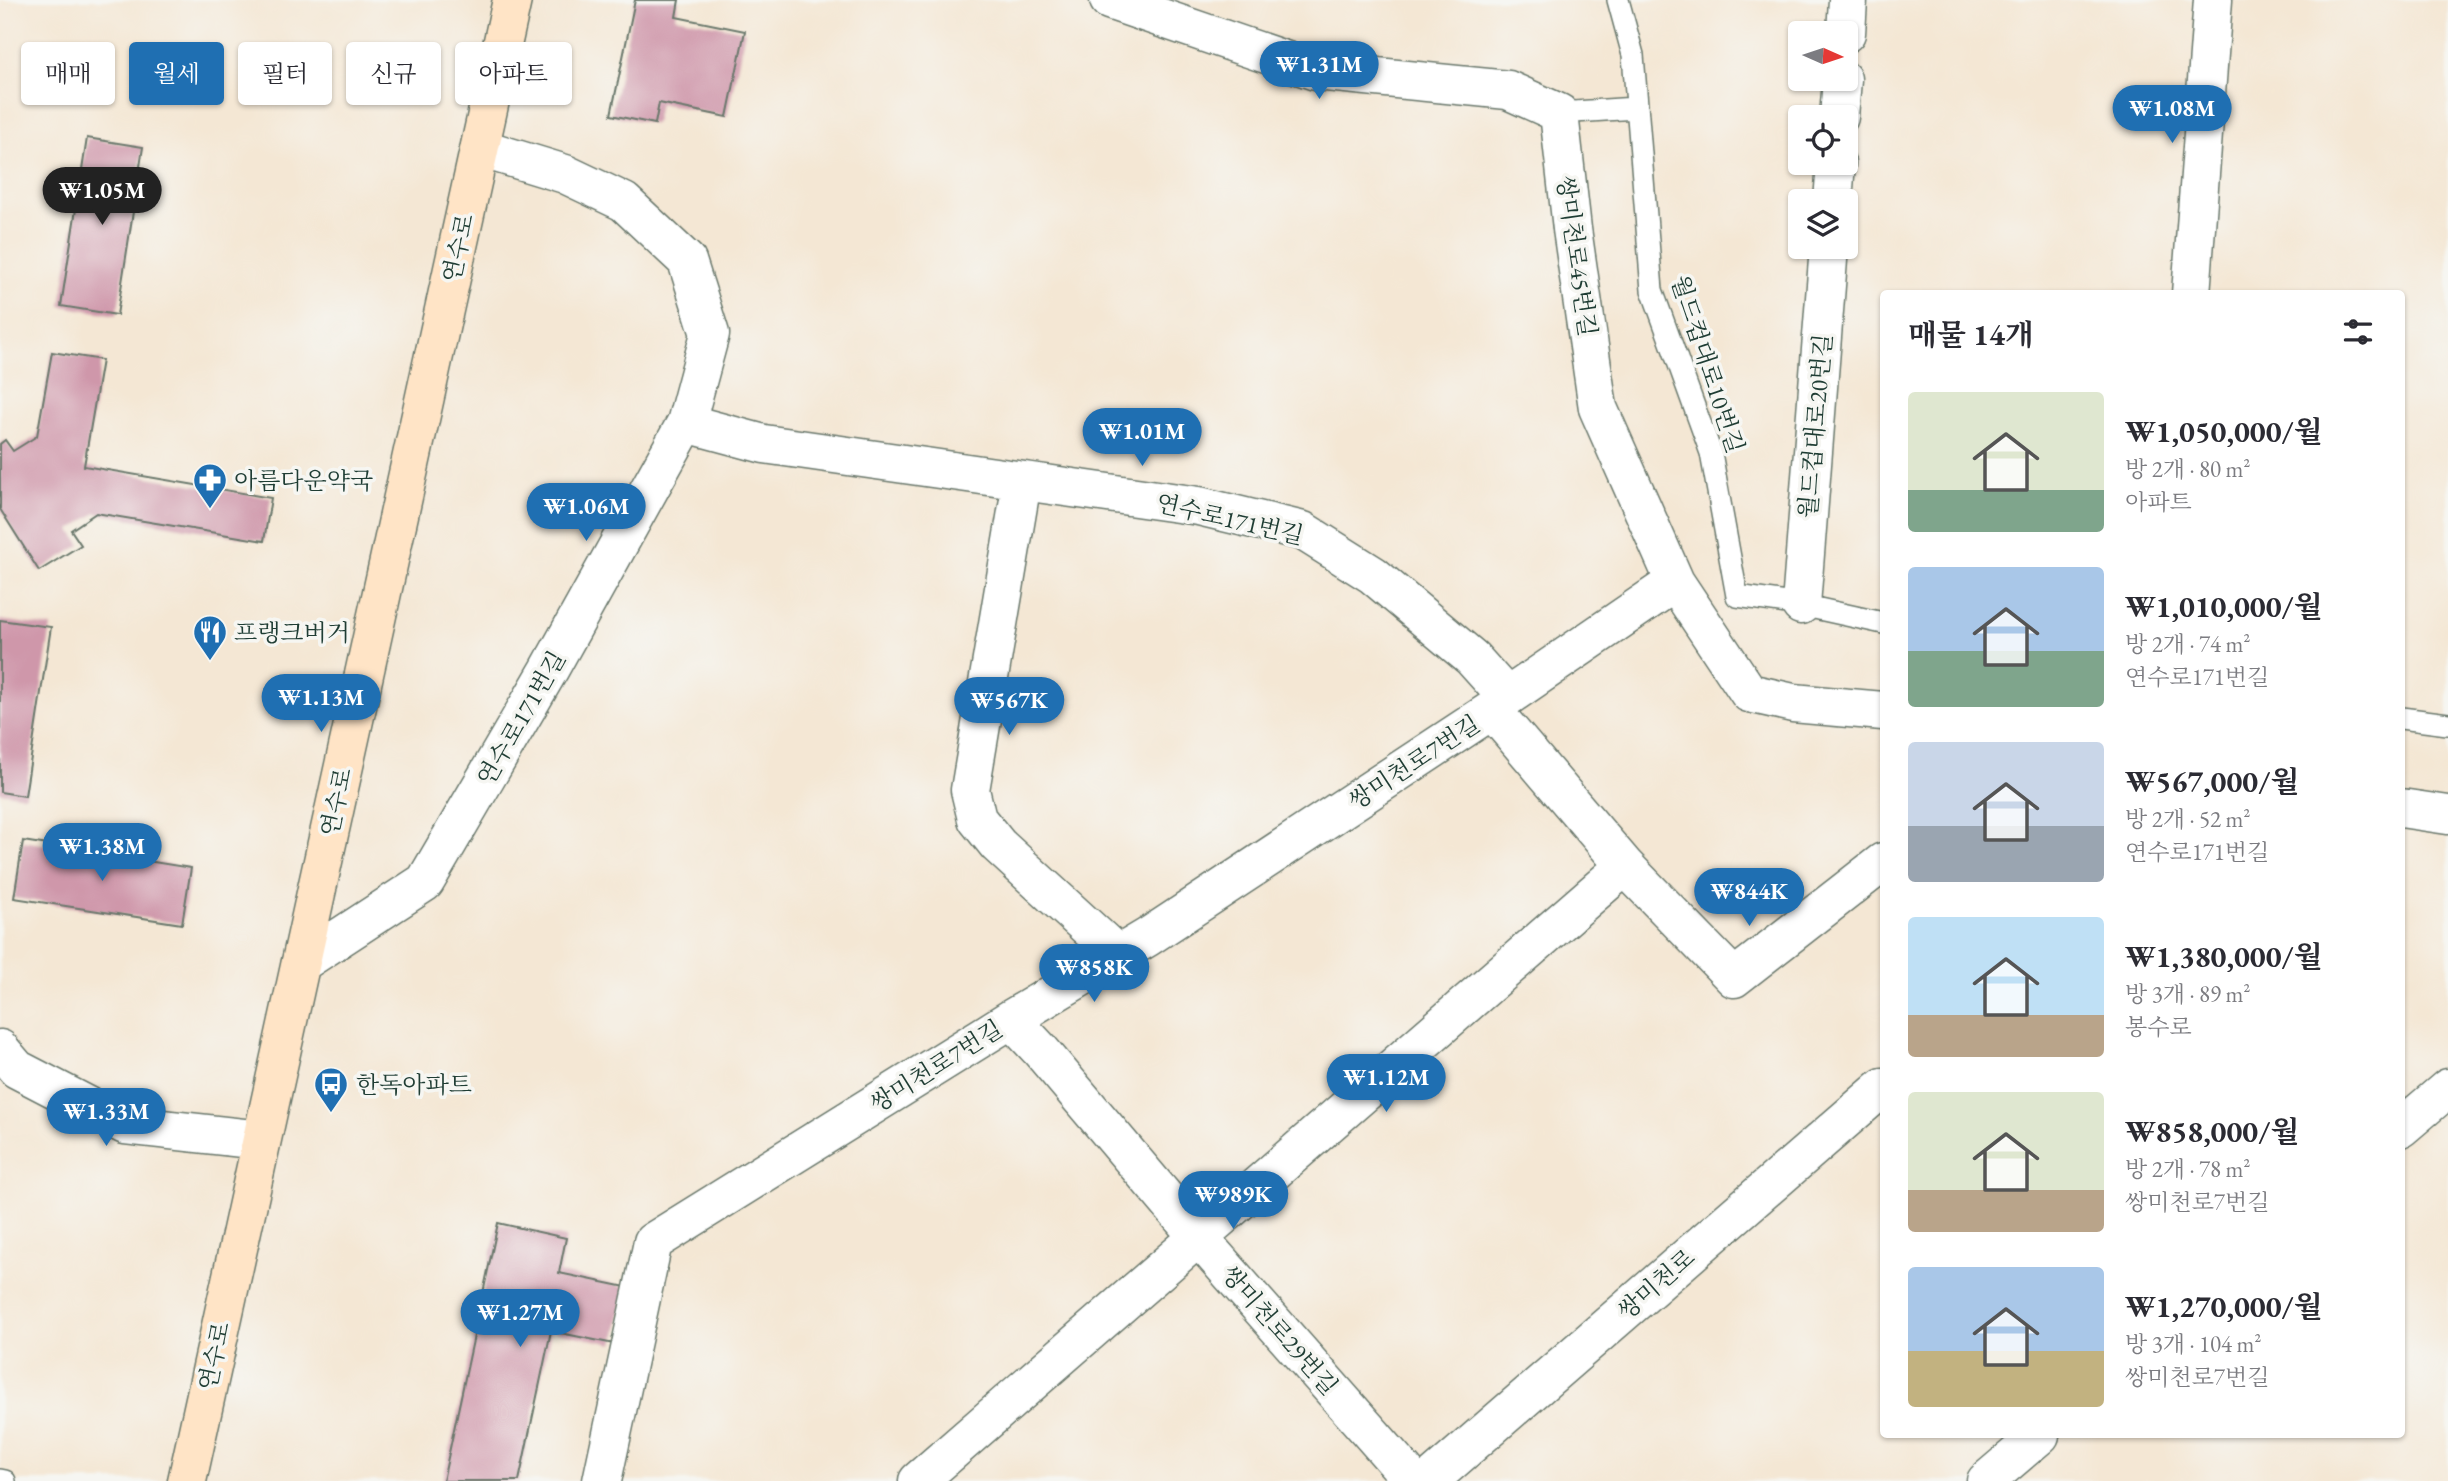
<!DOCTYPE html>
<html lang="ko">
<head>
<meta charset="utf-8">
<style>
	:root { --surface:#fff; --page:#f7f7f7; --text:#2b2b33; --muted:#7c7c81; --accent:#1f6fb2 }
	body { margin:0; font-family:"EB Garamond","Noto Serif KR",serif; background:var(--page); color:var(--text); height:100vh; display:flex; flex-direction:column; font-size:26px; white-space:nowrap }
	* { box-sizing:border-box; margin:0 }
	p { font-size:23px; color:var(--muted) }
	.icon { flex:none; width:38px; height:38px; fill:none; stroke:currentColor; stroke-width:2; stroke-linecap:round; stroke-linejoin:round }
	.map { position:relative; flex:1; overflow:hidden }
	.drawer { position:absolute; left:1880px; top:290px; width:525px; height:1148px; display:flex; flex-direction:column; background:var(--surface); border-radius:7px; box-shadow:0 2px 5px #0004 }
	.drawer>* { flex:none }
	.hud { position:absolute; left:21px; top:42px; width:665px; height:63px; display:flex; gap:14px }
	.needle { width:46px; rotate:93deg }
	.controls { position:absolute; left:1788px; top:21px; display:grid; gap:14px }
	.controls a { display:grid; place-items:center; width:70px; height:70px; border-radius:7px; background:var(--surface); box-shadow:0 2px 5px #0004; font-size:35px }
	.price { position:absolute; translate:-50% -60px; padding:0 16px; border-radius:24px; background:var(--accent); color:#fff; font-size:23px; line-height:46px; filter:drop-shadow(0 2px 4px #0008) }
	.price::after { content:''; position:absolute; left:50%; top:42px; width:21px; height:16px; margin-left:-10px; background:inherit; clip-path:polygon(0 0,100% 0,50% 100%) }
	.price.current { background:#222; color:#fff }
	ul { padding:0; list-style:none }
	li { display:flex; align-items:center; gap:21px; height:175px; padding:0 28px }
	li span { display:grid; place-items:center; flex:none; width:196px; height:140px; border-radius:7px; color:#555 }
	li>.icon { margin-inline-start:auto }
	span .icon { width:84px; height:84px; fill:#fffc; stroke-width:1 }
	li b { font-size:30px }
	h2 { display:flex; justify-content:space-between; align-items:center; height:84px; padding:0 28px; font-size:30px }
	.chip { padding:0 24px; border-radius:7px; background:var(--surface); box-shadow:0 2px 5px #0004; font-size:24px; line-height:63px }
	.chip.current { background:var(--accent); color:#fff }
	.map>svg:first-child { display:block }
</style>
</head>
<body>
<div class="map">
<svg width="2448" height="1481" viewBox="0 0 2448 1481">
	<rect width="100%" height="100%" fill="#f6f6f2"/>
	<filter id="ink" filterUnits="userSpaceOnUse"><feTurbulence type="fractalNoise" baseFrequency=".0143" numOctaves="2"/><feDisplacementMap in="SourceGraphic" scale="14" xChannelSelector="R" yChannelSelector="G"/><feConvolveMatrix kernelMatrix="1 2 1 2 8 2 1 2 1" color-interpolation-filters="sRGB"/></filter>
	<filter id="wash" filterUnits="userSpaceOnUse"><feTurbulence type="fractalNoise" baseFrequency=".00686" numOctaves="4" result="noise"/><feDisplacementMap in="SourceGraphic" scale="28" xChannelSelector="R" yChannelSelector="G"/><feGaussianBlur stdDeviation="1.57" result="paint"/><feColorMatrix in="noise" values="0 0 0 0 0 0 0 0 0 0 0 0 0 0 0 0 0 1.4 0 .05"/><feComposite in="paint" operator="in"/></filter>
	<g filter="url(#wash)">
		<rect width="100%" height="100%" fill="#f4e7d4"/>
		<g id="blocks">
			<!-- building -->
			<path fill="#cf97aa" d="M635,0H679L676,17L745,31L727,117L659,103L655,124L611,115Z
				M87,138L143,147L117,315L61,306Z
				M52,352L102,360L84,466L271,498L264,541L96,513L71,530L81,545L39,571L0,509V444L5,440L13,451L37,436Z
				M0,620L51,627L25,796L0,792Z
				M23,841L191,868L182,924L14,898Z
				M498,1223L566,1238L559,1273L626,1287L614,1344L551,1331L519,1481H443Z"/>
		</g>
	</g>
	<g filter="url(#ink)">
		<use href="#blocks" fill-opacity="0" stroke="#6a786c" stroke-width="2"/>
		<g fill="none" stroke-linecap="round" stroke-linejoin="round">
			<!-- service casing -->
			<g stroke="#6a786c" stroke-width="24">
				<path id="service" d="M1618,0L1633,55L1652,290L1711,453L1737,596L1801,605L1883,623
					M1559,113L1636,108
					M2401,718L2448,724
					M0,1480L5,1481"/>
			</g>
			<!-- minor casing -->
			<g stroke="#6a786c" stroke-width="41">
				<path id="minor" d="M1109,0L1316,71L1508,90L1559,113L1572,229L1598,408L1675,582L1749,693L1793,703L1883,711
					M1846,33L1848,0
					M1839,117L1842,79
					M1833,201L1836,163
					M2191,294L2213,0
					M686,423L764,444L1199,506L1303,531L1373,575L1472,658L1507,697
					M1022,482L970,790L977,819L998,845L1118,955
					M1801,605L1829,247
					M1625,866L1734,978L1883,862
					M301,963L425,882L549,670L686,423L710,334L687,261L624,202L565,174L480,148
					M1011,1019L1041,1051L1199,1238L1413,1481
					M2401,1128L2448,1088
					M602,1481L653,1242L1011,1019L1148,937L1492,710L1507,697L1675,582
					M918,1481L1625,866L1492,710
					M1986,1481L2040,1435"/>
			</g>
			<!-- tertiary casing -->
			<g stroke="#6a786c" stroke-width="41">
				<path id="tertiary" d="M2401,808L2448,815
					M0,1049L17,1069L125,1125L261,1140
					M1429,1481L1883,1087"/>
			</g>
			<!-- secondary casing -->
			<g stroke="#6a786c" stroke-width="41">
				<path id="secondary" d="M187,1481L512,0"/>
			</g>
			<!-- service -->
			<use href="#service" stroke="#fff" stroke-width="21"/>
			<!-- minor -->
			<use href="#minor" stroke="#fff" stroke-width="38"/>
			<!-- tertiary -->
			<use href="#tertiary" stroke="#fff" stroke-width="38"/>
			<!-- secondary -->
			<use href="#secondary" stroke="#ffe4c6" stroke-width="38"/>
		</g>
	</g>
	<!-- icons -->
	<defs>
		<g id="pharmacy-pin" transform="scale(1.75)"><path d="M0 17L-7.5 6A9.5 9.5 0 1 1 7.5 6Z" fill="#1f6fb2" stroke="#f6f6f2"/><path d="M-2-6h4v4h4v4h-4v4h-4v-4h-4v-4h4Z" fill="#fff"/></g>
		<g id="restaurant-pin" transform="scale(1.75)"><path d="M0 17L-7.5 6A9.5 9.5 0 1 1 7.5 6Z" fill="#1f6fb2" stroke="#f6f6f2"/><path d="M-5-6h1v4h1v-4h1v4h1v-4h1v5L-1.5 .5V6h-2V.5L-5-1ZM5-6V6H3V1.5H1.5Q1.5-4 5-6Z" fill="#fff"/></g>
		<g id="bus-pin" transform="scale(1.75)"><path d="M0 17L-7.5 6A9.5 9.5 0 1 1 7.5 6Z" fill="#1f6fb2" stroke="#f6f6f2"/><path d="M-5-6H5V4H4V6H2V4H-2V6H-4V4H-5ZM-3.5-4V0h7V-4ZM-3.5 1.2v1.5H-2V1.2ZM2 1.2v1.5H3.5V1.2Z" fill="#fff"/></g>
	</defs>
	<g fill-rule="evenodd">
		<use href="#pharmacy-pin" x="210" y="480"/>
		<use href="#restaurant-pin" x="210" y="632"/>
		<use href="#bus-pin" x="331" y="1084"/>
	</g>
	<g text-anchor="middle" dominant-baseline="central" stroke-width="7" stroke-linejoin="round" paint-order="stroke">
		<!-- street labels -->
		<g font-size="24" fill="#1f3d34" stroke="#f6f6f2">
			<text transform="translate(458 248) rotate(-78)">연수로</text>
			<text transform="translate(1577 256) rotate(82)">쌍미천로45번길</text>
			<text transform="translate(1708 364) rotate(72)">월드컵대로10번길</text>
			<text transform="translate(1815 426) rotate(-85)">월드컵대로20번길</text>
			<text transform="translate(1230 519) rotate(13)">연수로171번길</text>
			<text transform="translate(521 718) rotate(-60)">연수로171번길</text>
			<text transform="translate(1414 762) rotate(-33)">쌍미천로7번길</text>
			<text transform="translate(336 802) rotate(-78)">연수로</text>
			<text transform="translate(936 1066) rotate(-32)">쌍미천로7번길</text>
			<text transform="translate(1656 1284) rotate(-41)">쌍미천로</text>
			<text transform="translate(1280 1330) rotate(49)">쌍미천로29번길</text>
			<text transform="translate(214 1356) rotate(-78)">연수로</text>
		</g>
		<!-- poi labels -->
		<g font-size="24" fill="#1f3d34" stroke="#f6f6f2" text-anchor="start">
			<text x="234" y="480">아름다운약국</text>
			<text x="234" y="632">프랭크버거</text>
			<text x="356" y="1084">한독아파트</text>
		</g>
	</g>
</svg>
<div class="controls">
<a><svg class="needle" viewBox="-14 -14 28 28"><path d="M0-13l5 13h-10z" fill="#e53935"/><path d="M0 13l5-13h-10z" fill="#7c7c81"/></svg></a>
<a><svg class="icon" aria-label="locate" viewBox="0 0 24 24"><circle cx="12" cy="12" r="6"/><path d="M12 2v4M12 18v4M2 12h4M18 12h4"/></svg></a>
<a><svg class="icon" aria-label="layers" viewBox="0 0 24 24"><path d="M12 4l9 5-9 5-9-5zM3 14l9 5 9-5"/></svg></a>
</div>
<b class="price" style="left:1319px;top:101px">₩1.31M</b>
<b class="price" style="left:2172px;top:145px">₩1.08M</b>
<b class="price current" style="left:102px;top:227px">₩1.05M</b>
<b class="price" style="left:1142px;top:468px">₩1.01M</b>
<b class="price" style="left:586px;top:543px">₩1.06M</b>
<b class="price" style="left:321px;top:734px">₩1.13M</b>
<b class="price" style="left:1009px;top:737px">₩567K</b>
<b class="price" style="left:102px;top:883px">₩1.38M</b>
<b class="price" style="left:1749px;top:928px">₩844K</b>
<b class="price" style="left:1094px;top:1004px">₩858K</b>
<b class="price" style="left:1386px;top:1114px">₩1.12M</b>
<b class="price" style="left:106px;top:1148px">₩1.33M</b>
<b class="price" style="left:1233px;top:1231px">₩989K</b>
<b class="price" style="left:520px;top:1349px">₩1.27M</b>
<div class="hud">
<a class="chip">매매</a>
<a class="chip current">월세</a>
<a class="chip">필터</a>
<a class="chip">신규</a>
<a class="chip">아파트</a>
</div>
<section class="drawer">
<h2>매물 14개<svg class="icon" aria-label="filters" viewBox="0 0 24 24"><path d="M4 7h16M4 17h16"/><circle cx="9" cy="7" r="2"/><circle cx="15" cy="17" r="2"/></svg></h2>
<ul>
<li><span style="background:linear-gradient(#dfe7d0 70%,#7fa58c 0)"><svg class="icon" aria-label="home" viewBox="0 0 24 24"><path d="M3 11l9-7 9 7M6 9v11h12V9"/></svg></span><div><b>₩1,050,000/월</b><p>방 2개 · 80 m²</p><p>아파트</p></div></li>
<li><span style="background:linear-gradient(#a9c7e8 60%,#7fa58c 0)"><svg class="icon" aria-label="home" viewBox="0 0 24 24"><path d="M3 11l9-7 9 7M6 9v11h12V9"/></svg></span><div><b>₩1,010,000/월</b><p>방 2개 · 74 m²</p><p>연수로171번길</p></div></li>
<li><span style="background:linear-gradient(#c9d6e8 60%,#9aa5b1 0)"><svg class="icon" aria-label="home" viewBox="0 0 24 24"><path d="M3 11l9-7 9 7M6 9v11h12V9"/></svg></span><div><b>₩567,000/월</b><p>방 2개 · 52 m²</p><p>연수로171번길</p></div></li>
<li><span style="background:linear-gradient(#bfe0f5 70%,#b9a48a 0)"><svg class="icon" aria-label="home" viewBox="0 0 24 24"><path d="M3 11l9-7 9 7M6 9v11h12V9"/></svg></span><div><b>₩1,380,000/월</b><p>방 3개 · 89 m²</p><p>봉수로</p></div></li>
<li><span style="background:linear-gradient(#dfe7d0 70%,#b9a48a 0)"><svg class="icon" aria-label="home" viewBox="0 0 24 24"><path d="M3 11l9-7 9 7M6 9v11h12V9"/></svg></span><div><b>₩858,000/월</b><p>방 2개 · 78 m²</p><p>쌍미천로7번길</p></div></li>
<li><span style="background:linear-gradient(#a9c7e8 60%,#c2b280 0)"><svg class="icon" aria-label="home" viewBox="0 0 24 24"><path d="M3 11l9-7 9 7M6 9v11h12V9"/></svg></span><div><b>₩1,270,000/월</b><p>방 3개 · 104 m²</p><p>쌍미천로7번길</p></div></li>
</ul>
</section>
</div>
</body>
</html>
